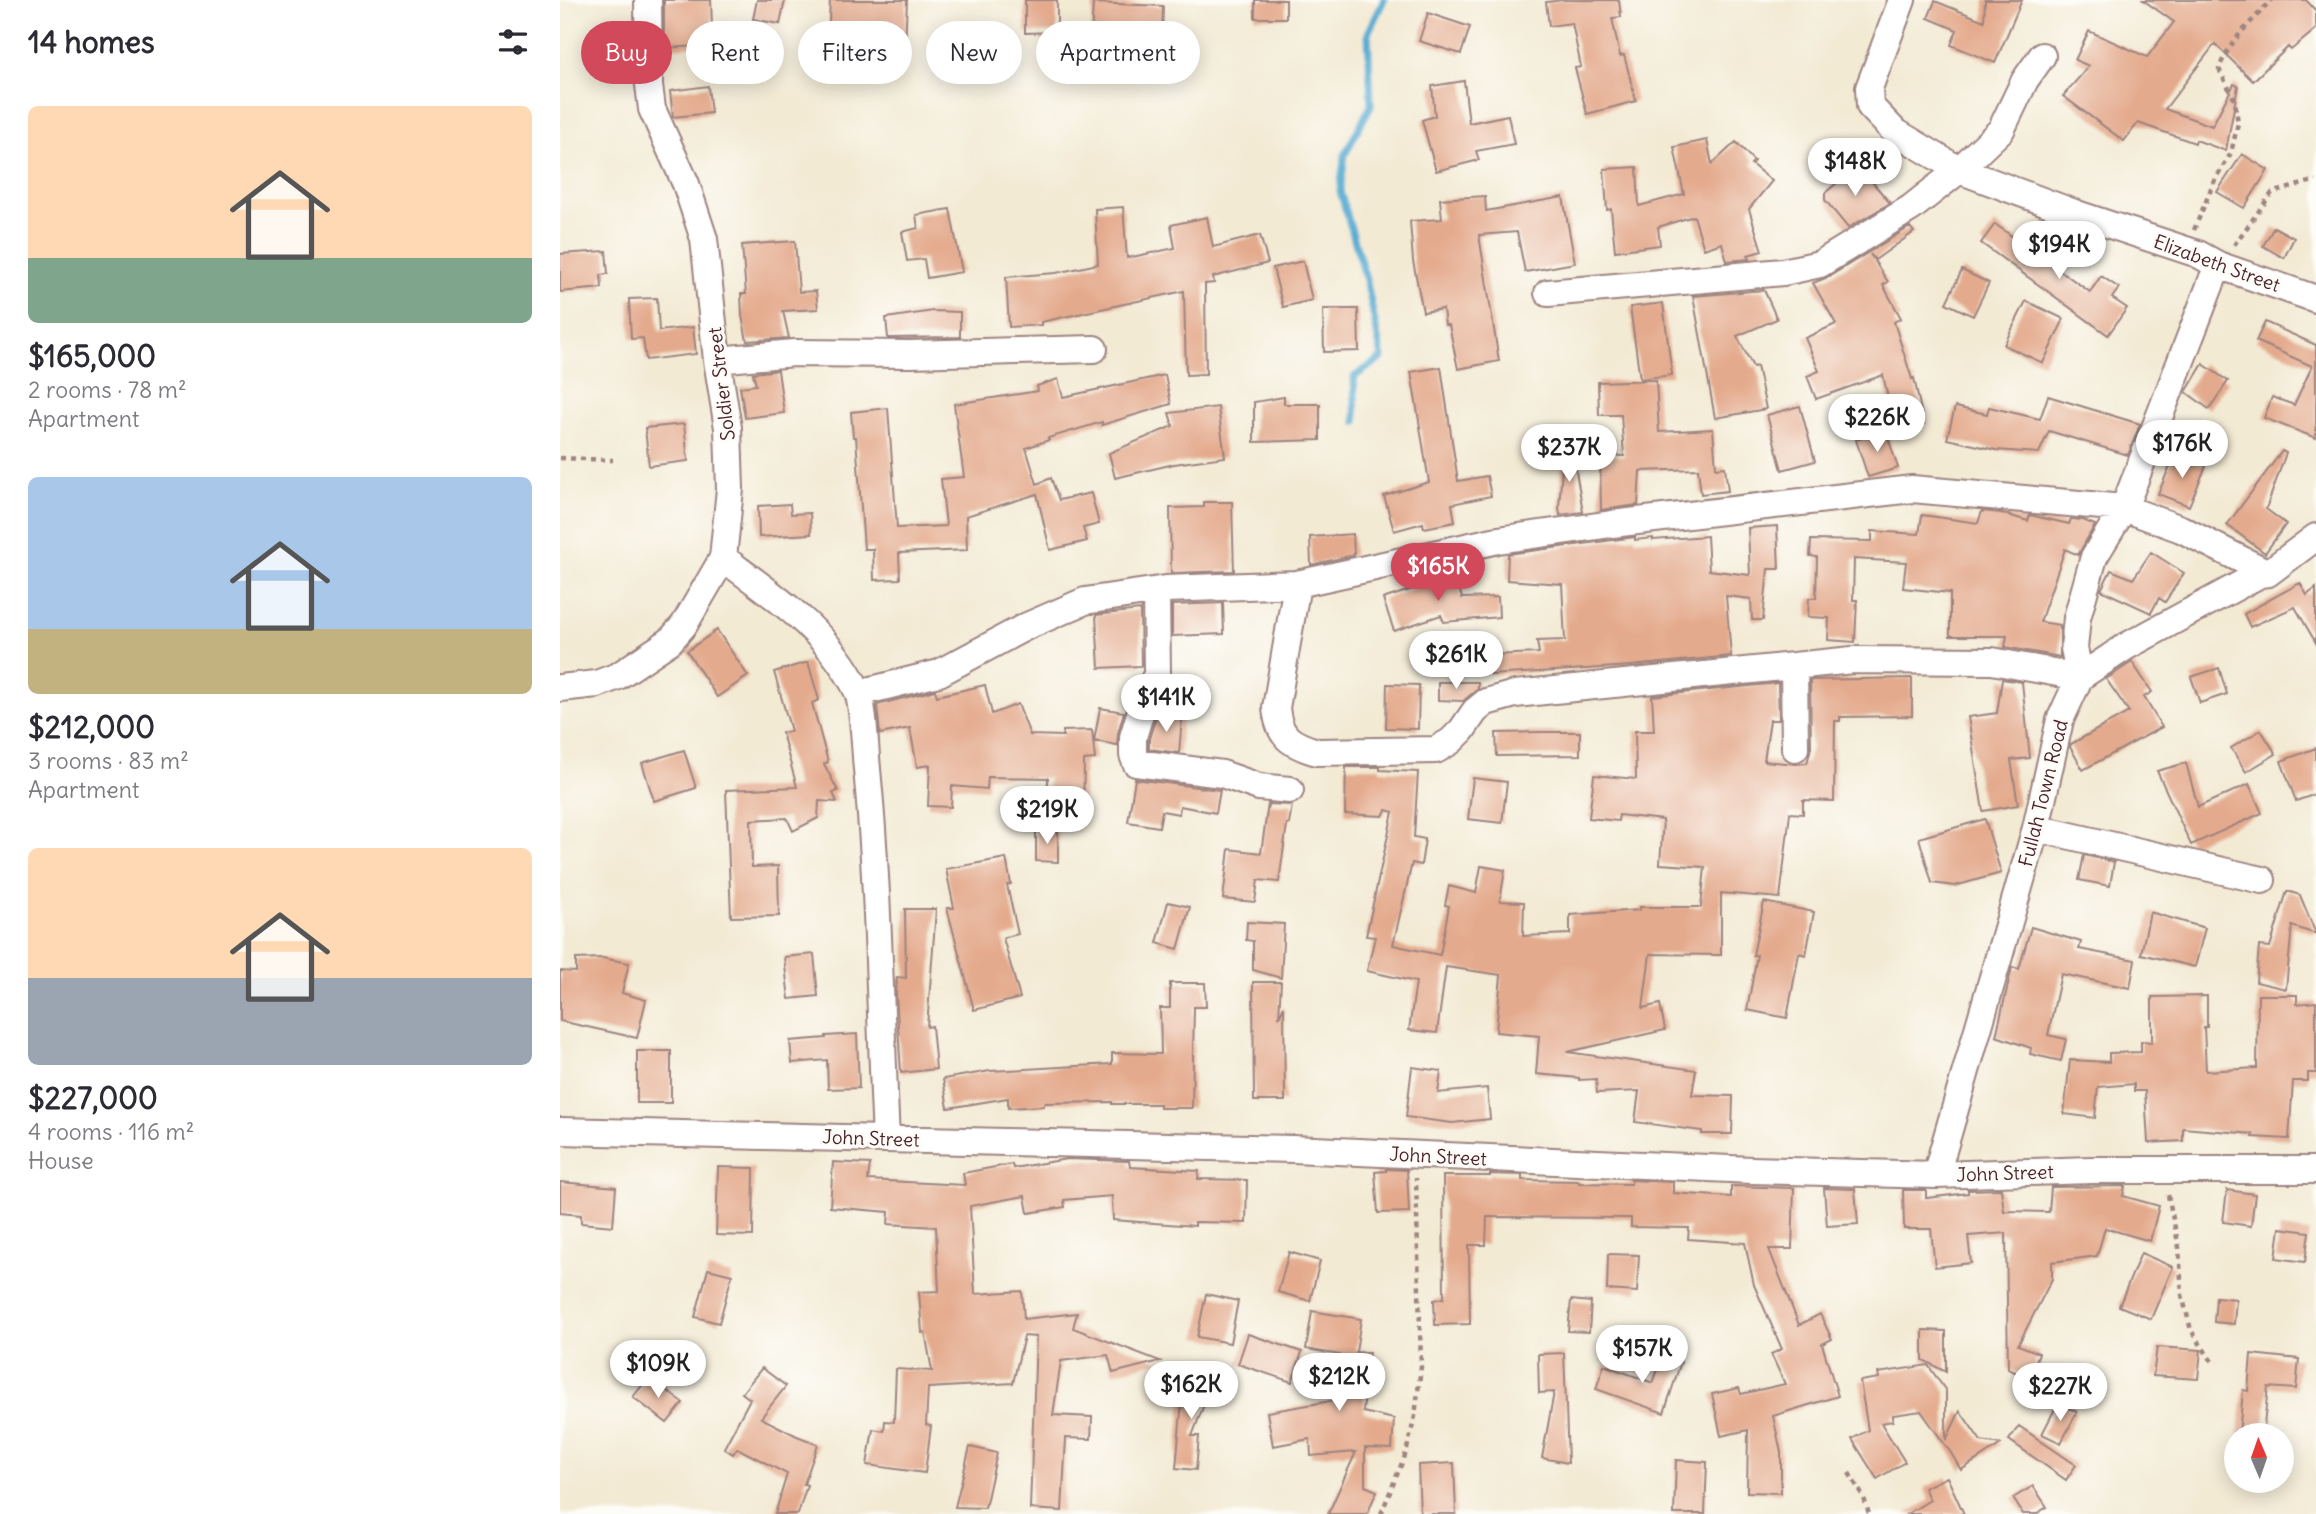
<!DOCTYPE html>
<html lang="en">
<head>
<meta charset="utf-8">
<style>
	:root { --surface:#fff; --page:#f2f2f3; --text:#2b2b33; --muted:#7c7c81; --accent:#d1495b }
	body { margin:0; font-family:Delius,sans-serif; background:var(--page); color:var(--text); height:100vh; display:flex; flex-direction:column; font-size:26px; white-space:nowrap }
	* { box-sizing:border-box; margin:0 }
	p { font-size:23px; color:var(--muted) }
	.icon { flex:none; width:38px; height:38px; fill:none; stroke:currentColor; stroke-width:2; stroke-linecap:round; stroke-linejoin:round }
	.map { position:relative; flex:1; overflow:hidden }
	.sheet { display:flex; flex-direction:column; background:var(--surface); width:560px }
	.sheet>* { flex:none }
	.guide { position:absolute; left:21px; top:21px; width:665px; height:63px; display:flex; gap:14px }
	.needle { width:46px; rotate:358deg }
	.fabs { position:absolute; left:1664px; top:1423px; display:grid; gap:14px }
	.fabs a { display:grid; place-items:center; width:70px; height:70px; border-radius:50%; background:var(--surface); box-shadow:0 4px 18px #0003; font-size:35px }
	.price { position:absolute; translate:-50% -60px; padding:0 16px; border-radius:24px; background:#fff; color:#222; font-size:23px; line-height:46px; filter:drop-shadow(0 2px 4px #0008) }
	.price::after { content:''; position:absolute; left:50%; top:42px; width:21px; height:16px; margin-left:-10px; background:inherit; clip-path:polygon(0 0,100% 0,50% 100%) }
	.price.on { background:var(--accent); color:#fff }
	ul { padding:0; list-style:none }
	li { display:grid; align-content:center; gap:14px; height:371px; padding:0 28px }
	li span { display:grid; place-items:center; height:217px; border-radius:10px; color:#555 }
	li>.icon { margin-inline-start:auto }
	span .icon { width:126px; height:126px; fill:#fffc; stroke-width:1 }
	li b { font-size:30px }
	h2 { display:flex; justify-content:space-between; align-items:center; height:84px; padding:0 28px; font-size:30px }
	.pill { padding:0 24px; border-radius:32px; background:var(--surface); box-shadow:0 4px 18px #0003; font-size:24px; line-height:63px }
	.pill.on { background:var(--accent); color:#fff }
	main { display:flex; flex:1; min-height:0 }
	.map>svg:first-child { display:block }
</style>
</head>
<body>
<main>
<section class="sheet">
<h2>14 homes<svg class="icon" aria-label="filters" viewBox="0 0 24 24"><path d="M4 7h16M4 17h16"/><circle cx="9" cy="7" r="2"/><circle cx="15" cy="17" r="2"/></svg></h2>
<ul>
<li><span style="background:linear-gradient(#ffd9b3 70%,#7fa58c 0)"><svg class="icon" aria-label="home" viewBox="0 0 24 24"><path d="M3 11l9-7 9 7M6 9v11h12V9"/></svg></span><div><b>$165,000</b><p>2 rooms · 78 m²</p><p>Apartment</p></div></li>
<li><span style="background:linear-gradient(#a9c7e8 70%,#c2b280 0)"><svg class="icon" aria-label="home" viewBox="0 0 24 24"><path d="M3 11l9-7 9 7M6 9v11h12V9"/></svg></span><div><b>$212,000</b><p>3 rooms · 83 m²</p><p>Apartment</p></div></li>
<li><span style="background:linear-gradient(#ffd9b3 60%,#9aa5b1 0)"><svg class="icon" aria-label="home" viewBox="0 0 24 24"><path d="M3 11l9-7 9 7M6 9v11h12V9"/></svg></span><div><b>$227,000</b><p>4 rooms · 116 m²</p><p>House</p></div></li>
</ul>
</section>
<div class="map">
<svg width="1756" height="1514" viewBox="0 0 1756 1514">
	<rect width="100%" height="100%" fill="#fdfcf7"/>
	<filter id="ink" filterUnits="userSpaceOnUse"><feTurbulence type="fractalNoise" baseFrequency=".0143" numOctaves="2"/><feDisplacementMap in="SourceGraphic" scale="14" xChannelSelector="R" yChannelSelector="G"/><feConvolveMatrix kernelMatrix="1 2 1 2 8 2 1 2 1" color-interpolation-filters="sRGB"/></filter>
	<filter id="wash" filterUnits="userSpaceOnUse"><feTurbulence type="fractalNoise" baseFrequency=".00686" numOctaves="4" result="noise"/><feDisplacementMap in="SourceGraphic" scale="28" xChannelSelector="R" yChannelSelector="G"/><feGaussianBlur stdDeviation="1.57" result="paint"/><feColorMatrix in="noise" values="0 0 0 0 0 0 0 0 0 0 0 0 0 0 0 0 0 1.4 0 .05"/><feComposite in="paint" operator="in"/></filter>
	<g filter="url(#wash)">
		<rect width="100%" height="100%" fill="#f3ead4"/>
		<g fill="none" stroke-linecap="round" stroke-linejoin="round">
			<!-- stream -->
			<path stroke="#56abd2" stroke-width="7" d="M796,422L794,377L822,358L807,283L780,191L785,154L811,105L808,33L824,0"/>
		</g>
		<g id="blocks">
			<!-- building -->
			<path fill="#e4aa8d" d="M104,0H151L152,26H201L202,57H158V45L104,48Z
				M197,0H225L220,24L193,19Z
				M270,0H347L345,48L268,44Z
				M465,0H497V32L465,33Z
				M695,0H726V18H695Z
				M1002,0H1059L1061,17L1052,18L1060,56L1064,55L1076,101L1027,114L1015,68L1021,67L1012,23L989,26L986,2Z
				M1425,0H1462L1435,63L1391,45L1397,30L1368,18L1375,1L1424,21Z
				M1583,0H1746L1756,11V29L1731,50L1728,47L1693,81L1655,44L1605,109L1652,126L1674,84L1678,86L1666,151L1636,140L1635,143L1578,123L1564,141L1503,96L1529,66L1515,60L1529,31L1587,57L1614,22Z
				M533,3L603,6L602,37L584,36V70L529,71Z
				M868,13L910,27L901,54L859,41Z
				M419,34L421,53L375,58L373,39Z
				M904,81L909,123L948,115L954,144L916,151L919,160L876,171L862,120L875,116L872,86Z
				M148,86L151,113L113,117L110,91Z
				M1147,140L1152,164L1176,142L1194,161L1191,164L1212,181L1189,209L1202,251L1188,255L1190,259L1167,261L1162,243L1144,249L1134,216L1098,227L1100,245L1055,251L1051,209L1047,210L1044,169L1077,167L1079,206L1124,194L1114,147Z
				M1682,154L1708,170L1684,208L1657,192Z
				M1298,165L1330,203L1288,228L1265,200V193Z
				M925,196L926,211L1003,197L1015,263L965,272L957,232L919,235L939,361L898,369L889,325H885L883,309L863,312L853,261L850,221L882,219L880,199Z
				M563,207L567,258L615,248L611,225L647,217L653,247L700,235L708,263L653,277L654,283L645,284L646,374L626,375L624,291L481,322V325L449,327L446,277L496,273L538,264L535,209Z
				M390,209L402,272L367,278L364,259L347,261L342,232L358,228L356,215Z
				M1435,224L1530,292L1541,276L1559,288L1552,298L1567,308L1548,335L1421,243Z
				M1350,227L1354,232L1315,260L1310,254L1328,282L1323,285L1341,318L1334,322L1352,379L1354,378L1364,424L1335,430L1323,375L1256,399L1247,376L1259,371L1245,338L1276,324L1253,283L1268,277Z
				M1714,227L1734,238L1724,258L1703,246Z
				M235,241L239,292L256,291L258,309L223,311L229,338L187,341L182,316L181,294H186L182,245Z
				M46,251L48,274L41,275L42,288L0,292V254Z
				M743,261L752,300L723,307L713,268Z
				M1402,270L1429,283L1413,316L1386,303Z
				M1204,290L1217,319L1177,336L1193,367L1197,366L1206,409L1155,418L1133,296Z
				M97,298L99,331L133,327L136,354L86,360L83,338L71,339L69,299Z
				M1466,301L1504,319L1483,363L1444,345Z
				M1103,303L1112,375L1080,379L1070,307Z
				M763,309H798L799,351L764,352Z
				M373,311L400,312V337L328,338L326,318Z
				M1705,322L1756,345V438L1704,418L1712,397L1734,405L1752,366L1696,341Z
				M1643,364L1668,381L1649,409L1626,392Z
				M881,367L898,481L927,476L931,496L892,504L895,522L864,528L863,523L834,531L824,496L869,482L851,372Z
				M218,370L224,413L185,418L180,387L196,385L193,373Z
				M605,375L611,404L542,425V422L488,438L489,440L466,448L477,484L491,478L499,500L531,493L539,524L523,528L527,541L490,550L477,494L406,516L407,550L339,553L340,579L314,580L313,549H304L296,437H293L291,412L328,408L337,528L386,526L381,479L404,477L394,404L478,391L477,386L498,379L503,397Z
				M1096,380L1099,432L1153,429L1156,468L1165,467L1168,491L1141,494L1138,469L1080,471L1078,505L1041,510L1040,455L1064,456L1061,415H1039L1038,382Z
				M1488,396L1580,424L1568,455L1489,431L1479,453L1436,450L1387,439L1395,407L1427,414L1429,407L1480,419Z
				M724,397V404H760V440L694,442V402Z
				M1240,406L1255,461L1222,470L1207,415Z
				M658,407L665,457L614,464L555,478L549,453L613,426L609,413Z
				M124,424L128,461L89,466L85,428Z
				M1326,431L1338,468L1308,477L1296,440Z
				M1011,442L1023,512L1000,515L999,507L1004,443Z
				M1722,451L1726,453L1706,509L1726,524L1705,553L1667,525Z
				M1615,454L1646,466L1629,506L1598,494Z
				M644,502H672L674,571L611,573L610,508L644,507Z
				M230,504L231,514L250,513L251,534L199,537L198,506Z
				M1422,511L1441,513L1468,521L1470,515L1509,524L1511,519L1523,520L1535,525L1518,555L1505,549L1480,622L1500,625V657L1445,647L1447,636H1390V593L1343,588L1346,562L1294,559L1293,600H1297L1295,642L1268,640L1269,618L1248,617L1249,598H1256L1257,557L1250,556L1251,540L1312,541V531L1359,534L1362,515L1418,523Z
				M1217,526L1219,569H1208L1203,620H1192L1191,599L1166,596L1171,656L1071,666L931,675L930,655L979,653L977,641L1005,640L1002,584L947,580L948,554L1075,537V540L1093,538V540L1147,536L1149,570L1190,575L1188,528Z
				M793,534L794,555L751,565L750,537Z
				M1591,552L1624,573L1605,602L1599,598L1591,613L1541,590L1551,570L1573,579Z
				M892,566L902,598L938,597L939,617L884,622L881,615L834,631L823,599L871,583L868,574Z
				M1740,583L1747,595L1756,588V643L1735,607L1690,627L1684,614Z
				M663,603L664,634L612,636V605Z
				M580,610L581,666L539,668L536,615Z
				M157,630L188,676L157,697L127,651Z
				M248,662L259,700L252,703L268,762L264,764L278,791L273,793L277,802L259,801L258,818L233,831L227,818L191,820L192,867L218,866L219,916L171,917L166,790L237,787L222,733L231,731L214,672Z
				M1572,662L1592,692L1584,697L1602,727L1523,770L1510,747L1511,744L1569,712L1546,679Z
				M1659,668L1667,694L1640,703L1631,677Z
				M1352,678V716L1280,717V721H1275L1274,801L1243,800V814L1230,813L1220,898L1161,893V955L1090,954L1083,1008L1100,1004L1105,1030L1007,1052L1136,1070L1132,1095L1173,1096L1172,1134H1142V1131L1075,1122L1079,1091L1037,1093L1036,1079L1019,1080V1078L976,1074L979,1036L936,1032L941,975L886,967L877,1033L849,1030L856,982L807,971L815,937L806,936L833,812L826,810L823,816L785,814L786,767H820V770L858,772L854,837L865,839L861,865L852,863L833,945L880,955L889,906L885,905L889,886L916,893L921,866L945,870L940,901L964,902L963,936L1010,934V915L1080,910V907H1141L1145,867L1100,864L1103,820L1059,815L1058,821L1029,818L1034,775L1076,779L1075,731H1094L1092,696L1218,683L1219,720H1210L1204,761L1236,764L1247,763L1251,748L1250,680Z
				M1442,679L1462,682L1470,758L1451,760L1458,805L1423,811L1408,717L1437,713Z
				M878,682H918V689L903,701L878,700Z
				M827,684L859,685L858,729L826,728Z
				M425,685L432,714L458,704L470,735L503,736V731L532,730L535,759L524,760L523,823H487L488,778L428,777L427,789L392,786L391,807L368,806L370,765L357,767L350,728L320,734L317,705L375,690L377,696Z
				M540,708L564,712L558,733L557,745L534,741Z
				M596,716L622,718L619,753L589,749V739Z
				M1701,730L1716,754L1686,772L1671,748Z
				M982,732H1020V755L937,756L936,733Z
				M1756,748V794L1736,801L1721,761Z
				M124,750L136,788L94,801L82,763Z
				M1626,763L1638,807L1689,784L1702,813L1631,845L1597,771Z
				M913,778L947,782L942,823L908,819Z
				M575,779L660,790L656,813L620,806L619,814L602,811L599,827L568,822Z
				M708,804L732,805L729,824H727L719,882L698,880L695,902L663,899L669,849L701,853Z
				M1425,819L1441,873L1395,886L1372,883L1359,838Z
				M476,831L498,832V862L476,861Z
				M1524,855L1554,862L1550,886L1519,880Z
				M446,858L451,884L447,885L458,934L443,938L460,998L414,1010L387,908H394L386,869Z
				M1727,891L1740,895L1756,934L1732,926L1726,989L1696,982L1699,946L1710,947Z
				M608,902L630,907L618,949L597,943Z
				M1204,902L1254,912L1246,955L1239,953L1227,1018L1187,1010L1197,955H1193Z
				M345,909H376L367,1027L372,1026L376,1069L341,1073L336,995L337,977L346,978Z
				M1590,912L1645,928L1635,967L1581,954Z
				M687,922L724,924L721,978L693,970V941L686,940Z
				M1471,927L1521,942L1519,949L1575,960L1570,988L1501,974L1488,1035L1506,1039L1501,1061L1470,1054L1471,1048L1436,1036L1452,967L1459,969Z
				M254,954L258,996L229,999L224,957Z
				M42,958L69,963L62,993L86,1000L77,1038L0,1021V971L16,972V959Z
				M693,982H721L719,1017L724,1006L725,1101H694Z
				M610,983H645L646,1007H634L632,1108H600V1104H552V1102L484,1103V1106L448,1108V1098L388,1108L383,1079L430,1071L552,1064V1053L601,1054L600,1008H610Z
				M1698,995H1737V1004L1756,1002V1073H1748V1081H1733L1729,1139L1692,1137L1693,1134L1623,1128V1141L1588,1143L1585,1091H1574V1084L1538,1087L1535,1118L1504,1114L1510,1060L1549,1062V1053L1581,1052V1041L1592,1042V997L1647,996V1027H1644L1646,1071L1697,1068Z
				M297,1034L299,1088L268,1089L267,1060L232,1063L230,1041L266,1038V1036Z
				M77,1051H111V1103H77Z
				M852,1067L881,1071L878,1093L927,1088L930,1119L892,1123L846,1117Z
				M507,1159L569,1161L570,1167L639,1171L638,1179L687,1180L686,1223L635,1222V1226L553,1220L552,1196L504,1200L505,1207L468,1213L465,1196L410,1206L415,1294L462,1291L464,1319L517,1313L513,1328L600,1361L553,1373L548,1355L501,1361L493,1415L532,1417L531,1439L506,1438L502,1511L470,1509L476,1337L464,1336L453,1383L368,1388L366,1425L371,1426L365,1473L307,1465L313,1429L324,1431L325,1421L334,1422L336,1369L372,1371L365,1332L362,1333L359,1292L379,1291L376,1227L328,1224L329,1212L270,1207L273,1162L310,1164L308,1180L405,1185L403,1173L452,1164L453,1168Z
				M158,1167L194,1168L193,1236L156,1235Z
				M826,1169L847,1170L849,1212L818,1213L815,1172L826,1171Z
				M930,1174L962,1175V1180L1019,1181V1183L1071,1184V1180L1113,1182V1193L1171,1197V1186L1234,1188L1232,1249H1209L1239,1325L1260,1314L1272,1339L1262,1344L1278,1396L1213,1416L1221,1452V1493L1187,1492L1188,1430L1161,1436L1152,1394L1179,1388L1181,1394L1225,1384L1211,1354L1222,1349L1194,1285L1185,1243L1128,1239L1129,1228L1071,1227V1218L927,1217L926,1245H909L910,1324L875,1325L874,1300L884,1298L883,1176H930Z
				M0,1182L56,1187L53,1226L21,1223V1215L0,1213Z
				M1565,1186L1563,1196L1599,1206L1590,1241L1545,1228L1537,1256L1492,1262V1279L1458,1345L1479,1353L1469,1378L1448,1369L1446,1233L1408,1236L1411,1263L1375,1267L1371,1229H1344L1343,1190H1366V1198L1408,1193V1190L1441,1189L1444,1211L1489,1212L1491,1187Z
				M1264,1188L1295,1189L1298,1224L1267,1226Z
				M1667,1190L1695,1194L1691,1226L1663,1222Z
				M1720,1228L1749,1232L1745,1262L1716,1258Z
				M729,1252L760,1261L750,1301L718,1292Z
				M1581,1253L1613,1267L1591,1319L1559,1306Z
				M1048,1254L1079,1255L1077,1292L1047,1290Z
				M148,1269L172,1275L159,1323L135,1317Z
				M646,1294L678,1301L670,1343L637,1337Z
				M1656,1297L1676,1299L1674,1324L1654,1322Z
				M1011,1300L1031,1302L1029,1332L1008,1331Z
				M752,1311L801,1319L796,1352L809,1353L803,1412L834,1419L832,1449L805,1448V1486L817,1491L807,1514H768L796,1452L751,1456L750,1439L713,1446L707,1412L783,1399L776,1397L780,1355L746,1349Z
				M1363,1330L1386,1331V1372L1363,1360Z
				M688,1334L742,1352L732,1382L678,1364Z
				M1597,1347L1641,1350L1638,1379L1593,1376Z
				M1004,1353L1005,1377L1008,1463L982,1458L994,1392L979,1393L978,1354Z
				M1691,1354L1739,1359L1736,1389L1708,1387L1703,1435H1679L1683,1390L1688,1391Z
				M1103,1356L1121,1362L1104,1413L1036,1389L1044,1365L1093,1383Z
				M1368,1365L1386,1391V1440L1400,1411L1421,1441L1441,1444L1401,1470L1391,1453L1361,1411L1333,1415V1421L1321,1423L1345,1462L1317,1479L1292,1439L1308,1430L1300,1381L1319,1378L1318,1373Z
				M202,1368L226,1386L201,1418L237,1436L258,1444L244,1484L247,1485L238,1514H215L227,1474L177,1448L173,1454L164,1448L190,1399L182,1393Z
				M633,1373L653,1381L632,1436H639L636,1470L616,1468L622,1401Z
				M89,1377L123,1403L107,1423L73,1397Z
				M1498,1403L1517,1412L1501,1443L1482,1434Z
				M1459,1426L1516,1465L1506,1480L1449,1440Z
				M410,1447L437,1453L425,1508L395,1507Z
				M1116,1460L1147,1462L1145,1514H1114Z
				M894,1463L896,1514H860L858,1465Z
				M1387,1477L1404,1514H1347L1370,1500L1364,1488Z
				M1473,1486L1487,1507L1476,1514H1463L1453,1498Z"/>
		</g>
	</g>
	<g filter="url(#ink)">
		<use href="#blocks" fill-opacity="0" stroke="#9e8480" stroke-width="2"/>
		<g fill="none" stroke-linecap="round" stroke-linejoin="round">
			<!-- minor casing -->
			<g stroke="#9e8480" stroke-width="30">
				<path id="minor" d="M1342,0L1309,88L1310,106L1334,131L1399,170L1517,214L1638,254L1658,265L1756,299
					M988,293L1223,272L1260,264L1351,208L1399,170L1441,130L1465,80L1482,56
					M157,360L234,353L350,354L534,349
					M163,558C214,596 268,631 297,690C304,705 305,750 307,769C319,892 320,1016 326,1139
					M737,584L716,708C719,737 730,744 757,752L876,750L891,741L902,730L915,711L926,702L955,694L1293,660L1432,661L1520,677L1514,648L1517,618L1534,557L1564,508L1658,265
					M596,591L597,674L583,704L573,737V755L576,763L662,774L699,787L730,790
					M1234,666L1235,748
					M0,688L37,684L58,676L110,641L124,625L163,558L170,489L168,428L157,360L144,239L126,184L92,109L89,85L88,0
					M299,693L379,673L465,627L525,601L606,589L737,584L938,540L1052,524L1352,489L1564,508L1621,529L1708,573
					M1476,828L1702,880
					M0,1131L733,1149L1192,1170L1376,1175L1531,1170H1756
					M1376,1175L1476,828L1500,720L1520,677L1567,646L1700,574L1708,573L1756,537"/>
			</g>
			<!-- path -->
			<path stroke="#9e8480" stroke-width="4.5" stroke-dasharray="5 5" stroke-linecap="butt" d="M1634,230L1654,182L1671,153L1678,123L1675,101L1659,69C1669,41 1692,21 1712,0
				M1674,245L1712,193L1756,180
				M0,458L53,460
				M1608,1195L1619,1247L1622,1295L1631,1330L1653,1363
				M1289,1473L1304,1498L1309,1514
				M821,1514L846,1453L855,1416L861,1367L856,1178"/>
			<!-- minor -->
			<use href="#minor" stroke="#fff" stroke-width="26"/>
		</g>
	</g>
	<g text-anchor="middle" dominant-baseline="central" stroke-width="6" stroke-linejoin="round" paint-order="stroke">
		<!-- street labels -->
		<g font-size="19" fill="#4a1f2b" stroke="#fdfcf7">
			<text transform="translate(1657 263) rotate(20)">Elizabeth Street</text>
			<text transform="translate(161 384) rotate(-97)">Soldier Street</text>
			<text transform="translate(1483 793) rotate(-76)">Fullah Town Road</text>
			<text transform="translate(311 1138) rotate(2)">John Street</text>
			<text transform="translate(878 1156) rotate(3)">John Street</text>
			<text transform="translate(1445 1173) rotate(-2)">John Street</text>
		</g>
	</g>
</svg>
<div class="fabs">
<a><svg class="needle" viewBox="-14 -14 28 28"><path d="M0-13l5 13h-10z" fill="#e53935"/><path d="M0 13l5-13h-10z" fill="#7c7c81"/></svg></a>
</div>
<b class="price" style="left:1295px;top:198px">$148K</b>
<b class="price" style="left:1499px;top:281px">$194K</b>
<b class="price" style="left:1317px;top:454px">$226K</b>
<b class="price" style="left:1622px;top:480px">$176K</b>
<b class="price" style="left:1009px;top:484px">$237K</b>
<b class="price on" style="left:878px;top:603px">$165K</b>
<b class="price" style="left:896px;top:691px">$261K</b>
<b class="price" style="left:606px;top:734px">$141K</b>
<b class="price" style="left:487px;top:846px">$219K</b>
<b class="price" style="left:1082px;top:1385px">$157K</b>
<b class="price" style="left:98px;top:1400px">$109K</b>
<b class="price" style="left:779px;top:1413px">$212K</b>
<b class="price" style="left:631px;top:1421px">$162K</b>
<b class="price" style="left:1500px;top:1423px">$227K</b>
<div class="guide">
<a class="pill on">Buy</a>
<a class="pill">Rent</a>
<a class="pill">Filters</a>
<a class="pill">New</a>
<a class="pill">Apartment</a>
</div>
</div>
</main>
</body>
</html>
